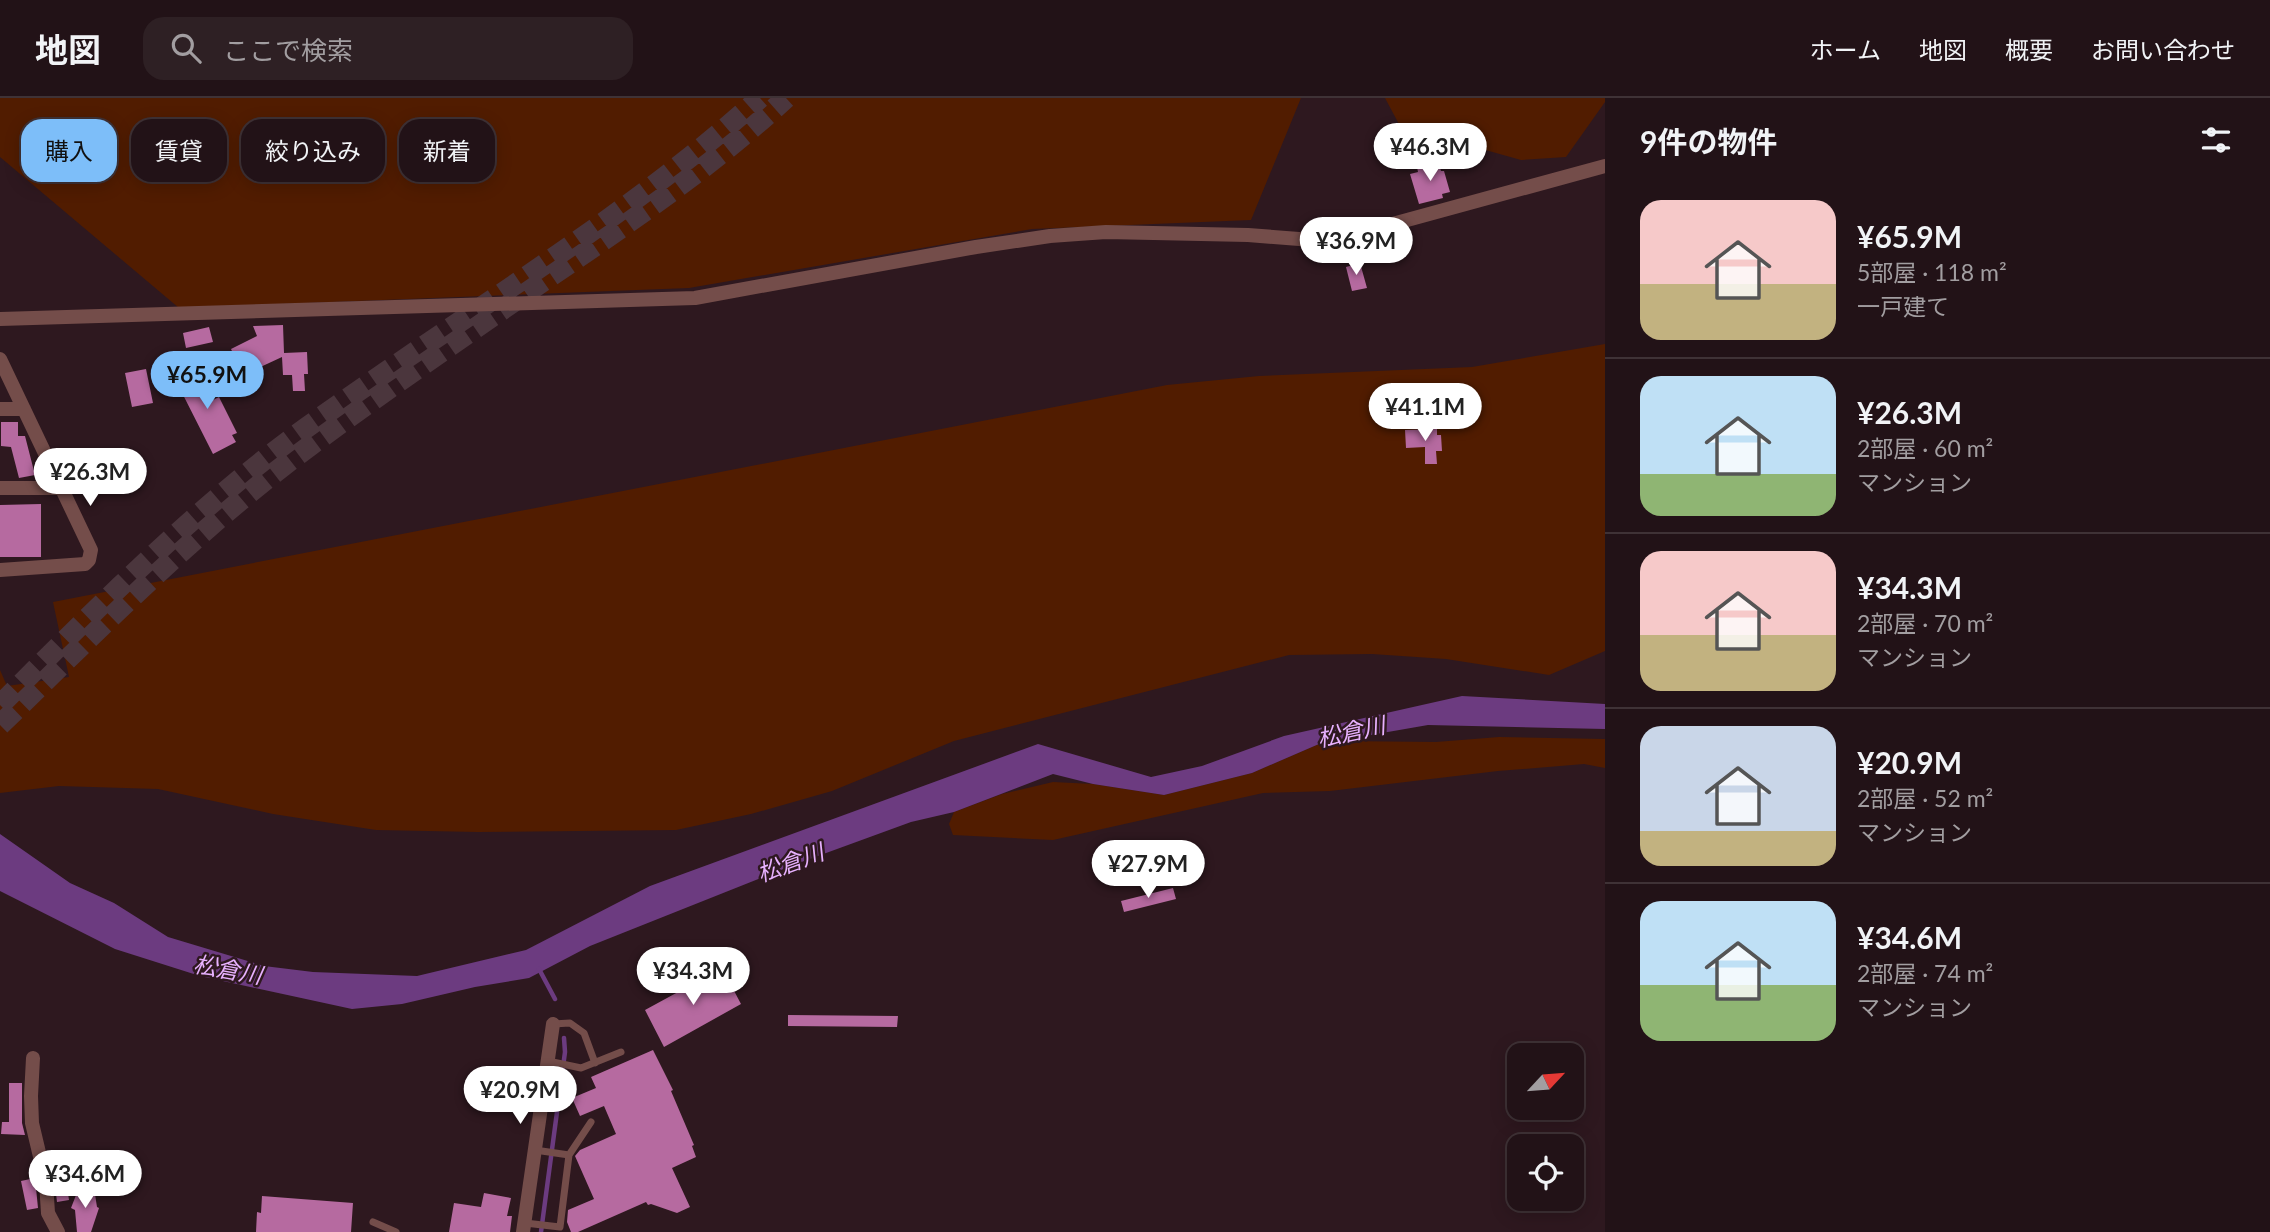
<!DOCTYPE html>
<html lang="ja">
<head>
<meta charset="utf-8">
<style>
	:root { --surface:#221217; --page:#2e2024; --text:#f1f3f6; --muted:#a29ea1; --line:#3f3236; --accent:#7dbef9 }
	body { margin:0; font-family:Lato,"Noto Sans JP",sans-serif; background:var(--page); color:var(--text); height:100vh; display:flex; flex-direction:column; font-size:26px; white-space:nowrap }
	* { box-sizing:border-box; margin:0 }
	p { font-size:23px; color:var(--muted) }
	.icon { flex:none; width:38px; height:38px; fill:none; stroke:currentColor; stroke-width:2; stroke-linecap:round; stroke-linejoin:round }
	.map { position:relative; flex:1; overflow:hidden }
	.details { display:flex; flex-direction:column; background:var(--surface); width:665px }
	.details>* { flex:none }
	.top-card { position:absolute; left:21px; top:21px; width:665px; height:63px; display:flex; gap:14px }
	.needle { width:46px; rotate:64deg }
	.controls { position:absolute; left:1507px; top:945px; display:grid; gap:14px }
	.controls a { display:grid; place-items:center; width:77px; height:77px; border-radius:14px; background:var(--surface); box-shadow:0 4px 18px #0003,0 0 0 2px var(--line); font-size:35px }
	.price { position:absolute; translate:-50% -60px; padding:0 16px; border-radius:24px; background:#fff; color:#222; font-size:23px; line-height:46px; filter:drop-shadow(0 2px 4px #0008) }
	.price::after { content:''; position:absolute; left:50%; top:42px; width:21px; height:16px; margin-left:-10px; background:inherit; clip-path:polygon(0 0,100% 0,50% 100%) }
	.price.selected { background:var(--accent); color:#111 }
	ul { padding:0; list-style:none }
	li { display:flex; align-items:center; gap:21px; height:175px; padding:0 35px }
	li+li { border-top:2px solid var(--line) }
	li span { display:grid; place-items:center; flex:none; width:196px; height:140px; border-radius:21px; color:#555 }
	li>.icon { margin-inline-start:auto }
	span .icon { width:84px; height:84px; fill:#fffc; stroke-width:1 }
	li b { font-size:30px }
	h2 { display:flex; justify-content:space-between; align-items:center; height:84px; padding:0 35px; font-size:30px }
	.tag { padding:0 24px; border-radius:21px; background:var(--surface); box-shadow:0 4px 18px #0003,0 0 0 2px var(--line); font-size:24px; line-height:63px }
	.tag.selected { background:var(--accent); color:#111 }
	header { display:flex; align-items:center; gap:42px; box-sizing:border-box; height:98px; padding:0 35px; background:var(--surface); border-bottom:2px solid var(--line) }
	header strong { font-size:33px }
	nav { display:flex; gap:38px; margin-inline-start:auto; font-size:24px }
	.search { width:490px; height:63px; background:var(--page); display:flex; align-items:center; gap:18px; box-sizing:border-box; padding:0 24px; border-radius:21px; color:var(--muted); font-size:26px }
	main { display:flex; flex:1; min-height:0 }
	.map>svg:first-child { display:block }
</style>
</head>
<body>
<header>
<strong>地図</strong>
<div class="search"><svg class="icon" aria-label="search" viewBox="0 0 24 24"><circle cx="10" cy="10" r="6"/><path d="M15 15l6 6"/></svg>ここで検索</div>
<nav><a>ホーム</a><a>地図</a><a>概要</a><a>お問い合わせ</a></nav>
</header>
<main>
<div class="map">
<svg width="1605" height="1134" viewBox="0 0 1605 1134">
	<rect width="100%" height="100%" fill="#2e181f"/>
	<!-- green -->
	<path fill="#511c00" d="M0,0H1301L1251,122L1032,131L689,190L179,210L0,59Z
		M1385,0H1605V4L1566,59L1521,62L1400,28Z
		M1605,246V553L1549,577L1446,561L1372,556L1289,557L954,643L832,693L751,716L676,732L478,734L376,732L273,716L158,691L59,688L0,695V572L7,588L69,579L53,504L1167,287L1259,278L1472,269Z
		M1499,639L1605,641V670L1584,666L1498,673L1330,693L1263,695L1053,742L953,737L949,726L954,714L1002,696L1053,684L1093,686L1164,697L1252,675L1319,646L1338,643L1436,644Z"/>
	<!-- water -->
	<path fill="#6c3b80" d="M1462,598L1605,606V631L1428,627L1319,646L1252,675L1164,697L1093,686L1053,676L954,714L911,724L796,766L590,848L529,880L475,889L402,906L352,911L200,878L115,851L0,793V736L70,785L114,805L168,839L264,868L313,874L417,878L526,852L650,788L1038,646L1151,679L1202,668L1284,638Z"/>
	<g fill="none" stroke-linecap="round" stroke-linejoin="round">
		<!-- stream -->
		<path stroke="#6c3b80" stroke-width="4.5" d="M539,871L555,901
			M541,1134L565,954L564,940"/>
	</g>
	<!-- building -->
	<path fill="#b66aa0" d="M1438,63L1441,73H1444L1450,94L1442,96L1443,100L1419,106L1410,76L1418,74L1417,69Z
		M1360,165L1367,190L1352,193L1346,169Z
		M283,227L284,255L307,254L308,276H304L305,293H293L292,277H283L282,259L243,277L231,251L257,238L253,228Z
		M209,229L213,244L186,250L183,235Z
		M196,268L213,302L219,299L237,335L232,337L236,344L213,356L174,279Z
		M146,271L153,305L132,309L125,275Z
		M1,324H18V338H25L35,377L19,380L11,349L1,348Z
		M1437,331V337H1441L1442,353H1436L1437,366H1425V349L1406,350L1405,332Z
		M41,406V459H0V407Z
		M1173,790L1176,801L1124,814L1121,803Z
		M722,870L741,906L664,949L645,912Z
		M788,917L898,918L897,929L788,928Z
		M653,952L673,992L671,993L694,1047L692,1048L696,1059L672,1070L690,1109L677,1115L651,1106L648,1107L646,1104L578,1134H571L567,1124L568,1112L594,1101L575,1058L580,1052L616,1036L604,1008L580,1018L572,1000L596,990L591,979Z
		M9,985H22V1025L25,1037L1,1036L2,1024H9Z
		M64,1068L69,1102L57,1104L53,1070Z
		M35,1080L38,1110L27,1112L21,1083Z
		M94,1090L97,1109L99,1110L91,1134H77L75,1112L71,1110L78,1092Z
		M484,1095L511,1100L507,1118H512L510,1134H449L454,1105L481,1109Z
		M262,1098L353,1105L351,1134H256L257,1114L261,1115Z"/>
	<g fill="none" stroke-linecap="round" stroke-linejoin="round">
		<!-- highway-tunnel -->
		<path stroke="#4b363d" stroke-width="21" stroke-dasharray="21 10" stroke-linecap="butt" d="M0,607C97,510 195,411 306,330C457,221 621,125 760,0
			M0,627C100,530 198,430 311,347C388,290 467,236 545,182C629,125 712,68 786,0"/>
		<!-- lane -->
		<path stroke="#744d4a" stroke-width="7" d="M553,926L570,925L584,935L595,965
			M548,963L581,970L621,954
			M535,1052L569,1057
			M373,1124L396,1134
			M525,1125L560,1129L569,1057L591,1024"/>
		<!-- street -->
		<path stroke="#744d4a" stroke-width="14" d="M0,221L695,200L976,149L1050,138L1106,134L1248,137L1312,142L1345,139L1605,68
			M0,261L91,452L89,462L85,466L0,472
			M0,311H24
			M0,390H61
			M33,960L31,998L32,1025L46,1084L48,1115L58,1134
			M523,1134L553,926"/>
	</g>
	<g text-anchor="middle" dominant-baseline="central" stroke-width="5" stroke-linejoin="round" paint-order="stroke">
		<!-- water labels -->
		<g font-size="23" font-style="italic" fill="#e7b1fe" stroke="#2e181f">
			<text transform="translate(1351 633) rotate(-12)">松倉川</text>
			<text transform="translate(790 764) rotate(-20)">松倉川</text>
			<text transform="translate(228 871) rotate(10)">松倉川</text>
		</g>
	</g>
</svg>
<div class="controls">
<a><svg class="needle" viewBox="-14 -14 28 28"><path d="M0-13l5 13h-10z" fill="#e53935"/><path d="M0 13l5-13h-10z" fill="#a29ea1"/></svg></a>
<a><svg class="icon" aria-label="locate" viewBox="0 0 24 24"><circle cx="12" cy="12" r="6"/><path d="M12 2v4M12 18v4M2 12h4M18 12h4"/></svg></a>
</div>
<b class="price" style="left:1430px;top:85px">¥46.3M</b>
<b class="price" style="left:1356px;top:179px">¥36.9M</b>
<b class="price selected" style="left:207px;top:313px">¥65.9M</b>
<b class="price" style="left:1425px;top:345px">¥41.1M</b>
<b class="price" style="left:90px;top:410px">¥26.3M</b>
<b class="price" style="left:1148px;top:802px">¥27.9M</b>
<b class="price" style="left:693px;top:909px">¥34.3M</b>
<b class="price" style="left:520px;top:1028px">¥20.9M</b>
<b class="price" style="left:85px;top:1112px">¥34.6M</b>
<div class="top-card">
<a class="tag selected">購入</a>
<a class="tag">賃貸</a>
<a class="tag">絞り込み</a>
<a class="tag">新着</a>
</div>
</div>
<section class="details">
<h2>9件の物件<svg class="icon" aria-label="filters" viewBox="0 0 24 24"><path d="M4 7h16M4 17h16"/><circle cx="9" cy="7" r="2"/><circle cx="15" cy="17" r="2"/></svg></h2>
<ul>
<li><span style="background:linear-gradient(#f6c9c9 60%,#c2b280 0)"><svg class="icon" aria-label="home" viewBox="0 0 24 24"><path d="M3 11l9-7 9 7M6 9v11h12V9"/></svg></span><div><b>¥65.9M</b><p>5部屋 · 118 m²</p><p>一戸建て</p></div></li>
<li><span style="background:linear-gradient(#bfe0f5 70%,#8fb573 0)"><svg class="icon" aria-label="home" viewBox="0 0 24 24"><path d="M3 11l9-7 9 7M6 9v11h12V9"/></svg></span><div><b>¥26.3M</b><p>2部屋 · 60 m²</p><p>マンション</p></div></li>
<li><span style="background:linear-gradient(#f6c9c9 60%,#c2b280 0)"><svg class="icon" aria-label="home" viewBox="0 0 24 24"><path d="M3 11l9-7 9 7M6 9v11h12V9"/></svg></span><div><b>¥34.3M</b><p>2部屋 · 70 m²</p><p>マンション</p></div></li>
<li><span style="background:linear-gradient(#c9d6e8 75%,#c2b280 0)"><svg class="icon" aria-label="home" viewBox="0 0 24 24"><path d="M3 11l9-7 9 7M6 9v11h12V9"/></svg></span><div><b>¥20.9M</b><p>2部屋 · 52 m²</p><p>マンション</p></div></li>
<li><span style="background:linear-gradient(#bfe0f5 60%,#8fb573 0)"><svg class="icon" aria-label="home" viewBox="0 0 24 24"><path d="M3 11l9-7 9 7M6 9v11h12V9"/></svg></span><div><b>¥34.6M</b><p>2部屋 · 74 m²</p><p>マンション</p></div></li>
</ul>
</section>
</main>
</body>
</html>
